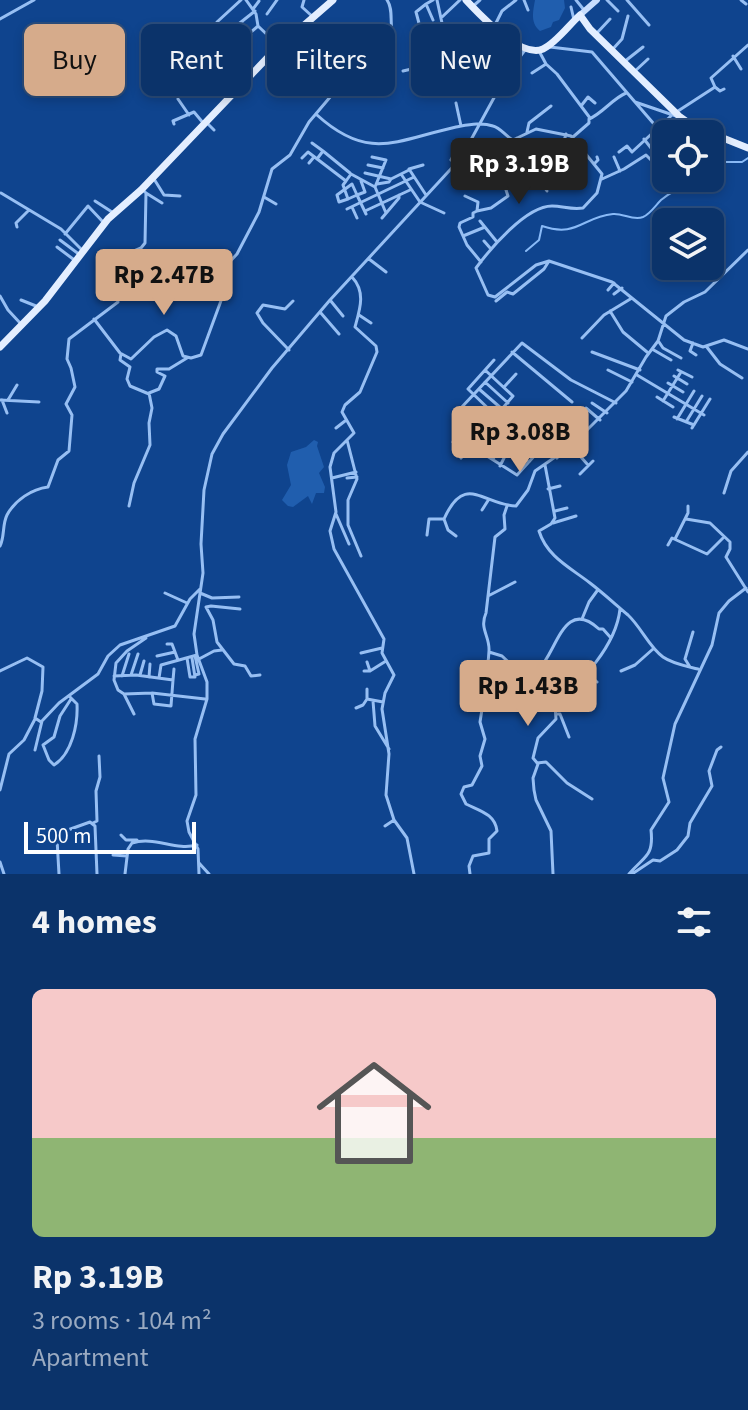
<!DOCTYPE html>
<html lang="en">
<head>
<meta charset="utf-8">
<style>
	:root { --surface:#0b336a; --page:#193f72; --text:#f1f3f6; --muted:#9aaac1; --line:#2b4e7e; --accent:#d6ab8b }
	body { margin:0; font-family:"Source Sans 3",sans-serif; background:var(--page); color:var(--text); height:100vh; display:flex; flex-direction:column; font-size:30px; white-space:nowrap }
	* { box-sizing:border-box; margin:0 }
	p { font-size:26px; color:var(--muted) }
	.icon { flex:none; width:44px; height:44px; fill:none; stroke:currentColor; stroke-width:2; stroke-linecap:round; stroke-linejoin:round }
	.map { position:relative; height:874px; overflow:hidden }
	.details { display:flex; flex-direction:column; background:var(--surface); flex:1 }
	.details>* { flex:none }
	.guide { position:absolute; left:24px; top:24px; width:700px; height:72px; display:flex; gap:16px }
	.controls { position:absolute; left:652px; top:120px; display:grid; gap:16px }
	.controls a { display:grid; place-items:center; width:72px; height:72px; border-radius:12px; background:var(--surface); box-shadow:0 4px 12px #0003,0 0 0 2px var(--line); font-size:40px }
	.scale { position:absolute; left:24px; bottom:20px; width:172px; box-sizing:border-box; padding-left:8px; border:4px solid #fff; border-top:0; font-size:22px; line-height:28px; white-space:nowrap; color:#fff; -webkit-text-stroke:6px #0f448e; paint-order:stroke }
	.price { position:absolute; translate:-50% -68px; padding:0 18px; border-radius:8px; background:var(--accent); color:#111; font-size:26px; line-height:52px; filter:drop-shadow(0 2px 4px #0008) }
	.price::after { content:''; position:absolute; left:50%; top:48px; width:24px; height:18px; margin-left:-12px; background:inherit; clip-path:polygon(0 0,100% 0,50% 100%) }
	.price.selected { background:#222; color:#fff }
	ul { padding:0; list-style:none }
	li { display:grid; align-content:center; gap:16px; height:424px; padding:0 32px }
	li span { display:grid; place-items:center; height:248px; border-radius:12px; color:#555 }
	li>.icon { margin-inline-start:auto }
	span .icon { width:144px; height:144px; fill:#fffc; stroke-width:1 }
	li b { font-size:34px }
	h2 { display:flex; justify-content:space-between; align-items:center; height:96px; padding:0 32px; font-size:34px }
	.pill { padding:0 28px; border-radius:12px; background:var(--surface); box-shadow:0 4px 12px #0003,0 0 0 2px var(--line); font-size:28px; line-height:72px }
	.pill.selected { background:var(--accent); color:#111 }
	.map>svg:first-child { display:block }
</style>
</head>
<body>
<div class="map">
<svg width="748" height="874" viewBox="0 0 748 874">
	<rect width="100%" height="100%" fill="#0f448e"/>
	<!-- green -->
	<path fill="#205eae" d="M535,0H564L565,8L559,20L553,22L551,27L540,31C530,23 533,12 535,0Z
		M314,440L318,442L317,446L324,467L319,473L325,487L324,493H316L312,504L308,496L293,507L288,506L282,500L291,485L287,465L291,452L306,447Z"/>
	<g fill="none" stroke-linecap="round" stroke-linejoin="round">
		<!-- stream -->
		<path stroke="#89baf7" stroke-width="2" d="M710,172L721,162H742L748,158
			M526,251L539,240L542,226C577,238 582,217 613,214C623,213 633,221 643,217C650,214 655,206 661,200C672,191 686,184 699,178"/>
		<!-- street -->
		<path stroke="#97bff3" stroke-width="3" d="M246,0L256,14L258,26L279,46
			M304,0L302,7L313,17
			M387,0C394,10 389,23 393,36
			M524,0L528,10
			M576,0L584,10
			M607,0L618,11
			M627,0L649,25
			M741,0L746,4
			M426,4L416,12L420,27L415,32L421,44L427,83
			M472,7L480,0
			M571,7L574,20
			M253,9L259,1
			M267,14L277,0
			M441,18L460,0
			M0,19L34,0
			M433,20L426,4L433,0
			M217,22L213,28L228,52L258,26
			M241,22L251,35
			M304,24L320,34
			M495,25L502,11L516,0
			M231,30L255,11
			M480,32V27L487,22
			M596,34L610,19
			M489,35L494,28
			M288,39L298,50
			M235,47L217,22L241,0
			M550,47L592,52L635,102L676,116
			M612,50L622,39L628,16
			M733,56L741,69
			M221,59L228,56V52
			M624,62L643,47
			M546,64L557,74L590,118
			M487,65L511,67
			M403,71L450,60L437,0
			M634,72L648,59
			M532,73L546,64L539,51
			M501,83L508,89
			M715,87L720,91L724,89
			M225,88L231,95
			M178,99L189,115
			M635,102L666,138
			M456,103L461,126
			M581,106L588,97L595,103
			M678,111L715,87L711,78L748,45
			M317,115C369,162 397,140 456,127C468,125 481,122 493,126C501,128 505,136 513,140L536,129L571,136L602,174L597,193L583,208C571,210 563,206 552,206C526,206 490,249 476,268L488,295L495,297L536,265L549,261L612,282L684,340L703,347L724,340L748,349
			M206,122L214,130
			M174,124L173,121L194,112L204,124
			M527,132L529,123L551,106
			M689,134L693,126
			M573,137L589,123V119C603,113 612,99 626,93
			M644,139L658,157
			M312,143L323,151
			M519,151L547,191
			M455,152L451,160L463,171
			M619,152L627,146L632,152L672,115
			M512,154L519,151L517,138
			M546,155L564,141L566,134
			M372,157L386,160L375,187L386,213
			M614,157L620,171
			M302,158L308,152L346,181L351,174L375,187
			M317,159L323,151L350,173
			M309,163L314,157
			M594,164L598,160L597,157
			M368,165L383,168
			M423,165L409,169L426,195
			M562,168L585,155
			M451,169L460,177
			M365,173L391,179L409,170
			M401,174L420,202L444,213
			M154,179L164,195L180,196
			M602,179L624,169L646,155L652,161L666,147
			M346,181L343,185L348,199L357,195L366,214
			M377,184L389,182L391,179
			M1,193L61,229L83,251
			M146,193L162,203
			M465,196L478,202L477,211L473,213V217L460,223L459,227L467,245L481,262
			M264,197L276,204
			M348,199L339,202L337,195L352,184L357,195L365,192L361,181
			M95,201L112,212
			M352,207L357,218
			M347,209L414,177
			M365,211L410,190
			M477,211L491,208L508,196L506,190L517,180L509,169L522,156
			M382,218L399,198V195
			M480,221L497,242
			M17,227L16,223L29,210
			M65,234L88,206L104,223
			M463,236L485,227
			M60,240L80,255
			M484,241L491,249
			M57,247L73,259
			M369,259L386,272
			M710,259L721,276
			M352,277C366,292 360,309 355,327L376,346L377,352L360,392L345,405L342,412L354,433L334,453L330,467L336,512L330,531L334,549L384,639L382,653L394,675L385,693L382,709L389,754L386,795L394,820L407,838L414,874
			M608,290L614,283
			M614,294L622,288
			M0,296L8,310L21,324
			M21,300L36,306
			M330,300L343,316
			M496,301L507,292L513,294L544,269L549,261
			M610,311L623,332L647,352
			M320,312L339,334
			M359,315L371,323
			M94,319L120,353L131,359L154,337L167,330L176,336L183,356L191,358L201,355L222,298L228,293L224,268L237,254L259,212L272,169L290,155L309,122L342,83L367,72L366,61L358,44L350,50
			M582,338L604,315L632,298
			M659,342L663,348L681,358
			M693,343L690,351L696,355
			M706,346L720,364L742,378
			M652,349L671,360
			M289,350L263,323L257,313L263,305L285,309L293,301
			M512,352L572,402
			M592,352L640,370
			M121,354L120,360L130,367L127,379L130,386L149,394
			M494,360L468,389L497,417
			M157,369H169L187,358
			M608,370L632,382
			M678,370L692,377
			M637,375L704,415
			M674,376L687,384
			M485,382L508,403
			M668,383L683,392
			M505,386L516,374
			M479,389L502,409L513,396L485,370
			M657,397L673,407
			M0,400L39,402
			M2,400L7,413
			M8,400L17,385
			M663,401L681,372
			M592,403L607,413
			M586,408L600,420
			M460,409L522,343L571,380L616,403
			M462,415L479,425L478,430L503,444
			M674,417L694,425
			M677,419L694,391
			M456,422L473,434V437L498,452
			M499,422L513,429
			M686,422L702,396
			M505,425L510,414
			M336,428L345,421
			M569,428L579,439
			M692,428L710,399
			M495,429L507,436
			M510,438L505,447L529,462
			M347,440L357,479L348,500V525L361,556
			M453,442L461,426
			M572,447L588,465
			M537,453L510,438L516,429L551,447L557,458
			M461,458L471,446L517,475L537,453L549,446
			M493,459L516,422
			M545,465L555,518L551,524L539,531C547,557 571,568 590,583C603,593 615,604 628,615C641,627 649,647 663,657C673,664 686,666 698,669
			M500,466L505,456
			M580,474L593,461
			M332,478L356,472
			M347,478L357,477
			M548,489L560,486
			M724,493L731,471L748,452
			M129,506L134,483L150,445L149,423L152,408L149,393L159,389L165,376L157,372V369
			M482,510L489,499
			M555,511L567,508
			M336,514L349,544
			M444,519L448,530L456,536
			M686,519L710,523L730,542V549L726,557L748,592
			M553,523L576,516
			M427,535L429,519H444C465,472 483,505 516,506L528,490L535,471L571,446L626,391L646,357L658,341L666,316L684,302L705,292L748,250
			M675,539L688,513V506
			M668,545L672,538L707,554L723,538
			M0,546C5,536 2,525 7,515C15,500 32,489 48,487L58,460L69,451L72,415L66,404L75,387L71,368L67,359L69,339L118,302L115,286L127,254L141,248L145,243L146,193L142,189
			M165,593L187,603
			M200,593L212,598L239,597
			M488,596L515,582
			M240,609L211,606L206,607L213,620L217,642L234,664L245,666L251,676L260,675
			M582,619L589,602L597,591
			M146,638L127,651L116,663L114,680L118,690L124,694L152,693L205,699
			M167,644H172L178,660
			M489,652L502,656L522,675C528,674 535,674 539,669C557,651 564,597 599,629H603L611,638
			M361,653L382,648
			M157,656L175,652
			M195,656L199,674L195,675
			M187,658L190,677H195L192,658
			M199,659L214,651L222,650
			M367,662L370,671
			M690,667L685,659L693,632
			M0,671L27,658L43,667L42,691L35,718L41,722L59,703L98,674L108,656L120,645L175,626L190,599L200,589
			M364,671H370L386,661
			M621,671L635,665L653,649
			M586,672L597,682
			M131,675L138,654
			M140,675L144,661
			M114,676L136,675L173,680L171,706L154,704L152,693
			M122,676L129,654
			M149,677L150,664
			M159,678L161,665L197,655
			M173,680L174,669
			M367,689V699L383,702
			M124,694L134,714
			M69,696L77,704C78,724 72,754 54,765L49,760L43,745L54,737L60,716L71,699
			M373,701L375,726L389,749
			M356,708L363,705L367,699
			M556,714H560L569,737
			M35,750L42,721
			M537,763L546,762L567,783L592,799
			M0,790L9,754L24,740L35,719
			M93,823L97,821L96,791L100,777L99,756
			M385,826L394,820
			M121,835L126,840H137
			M113,855L127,856
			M0,862L4,874
			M199,863L209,874
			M59,874L57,839L65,831L90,822L95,826L97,874
			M125,874L128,849L132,843C155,836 175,851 197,845
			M199,874L198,849L189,832L187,821L196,795L195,739L207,699V682L197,655L194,634L203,573L201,544L204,490L212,454L223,434L272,368L330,300L461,158L507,74L525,50
			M470,874L469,866L473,856L489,853V839L497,831C495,814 480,811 466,804L461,794L464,787L472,785L482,766L480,756L485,739L480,722L483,703L478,689C483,676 489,666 489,651C490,636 479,629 486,613L495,537L505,529L504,515L507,506
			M553,874L551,831L536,800L534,790L533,778L538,764L533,758L538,738L556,719L555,706C581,681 616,647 620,609
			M629,874C644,856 654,857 651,830L669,802L663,778L675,724L712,645L719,613L729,601L746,588
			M632,874L653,860L660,861L677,850L688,836L690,823L712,786L709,771L717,750L721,747"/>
		<!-- secondary -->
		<path stroke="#c7ddfd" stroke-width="6" d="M580,15L597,0"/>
		<!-- primary -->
		<path stroke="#e3eeff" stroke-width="7" d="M466,0C479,14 521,59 543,49C556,43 569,25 580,15L590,29L679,116L693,126L748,148
			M0,347L45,301L108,219L141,190L271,54L333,0"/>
	</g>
</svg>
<div class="controls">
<a><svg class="icon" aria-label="locate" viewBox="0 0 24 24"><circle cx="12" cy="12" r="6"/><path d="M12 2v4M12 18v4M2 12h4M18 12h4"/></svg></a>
<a><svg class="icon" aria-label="layers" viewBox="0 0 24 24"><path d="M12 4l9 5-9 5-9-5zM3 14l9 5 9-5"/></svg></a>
</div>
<div class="scale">500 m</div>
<b class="price selected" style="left:519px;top:206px">Rp 3.19B</b>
<b class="price" style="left:164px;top:317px">Rp 2.47B</b>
<b class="price" style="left:520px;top:474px">Rp 3.08B</b>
<b class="price" style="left:528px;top:728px">Rp 1.43B</b>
<div class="guide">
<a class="pill selected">Buy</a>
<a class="pill">Rent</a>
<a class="pill">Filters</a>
<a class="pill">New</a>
</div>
</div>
<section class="details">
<h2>4 homes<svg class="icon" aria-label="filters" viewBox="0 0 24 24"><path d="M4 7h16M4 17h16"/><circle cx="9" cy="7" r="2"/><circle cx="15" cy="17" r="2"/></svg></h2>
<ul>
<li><span style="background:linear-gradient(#f6c9c9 60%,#8fb573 0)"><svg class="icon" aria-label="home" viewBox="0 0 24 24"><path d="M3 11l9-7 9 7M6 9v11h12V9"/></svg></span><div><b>Rp 3.19B</b><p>3 rooms · 104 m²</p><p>Apartment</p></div></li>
</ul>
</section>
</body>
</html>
